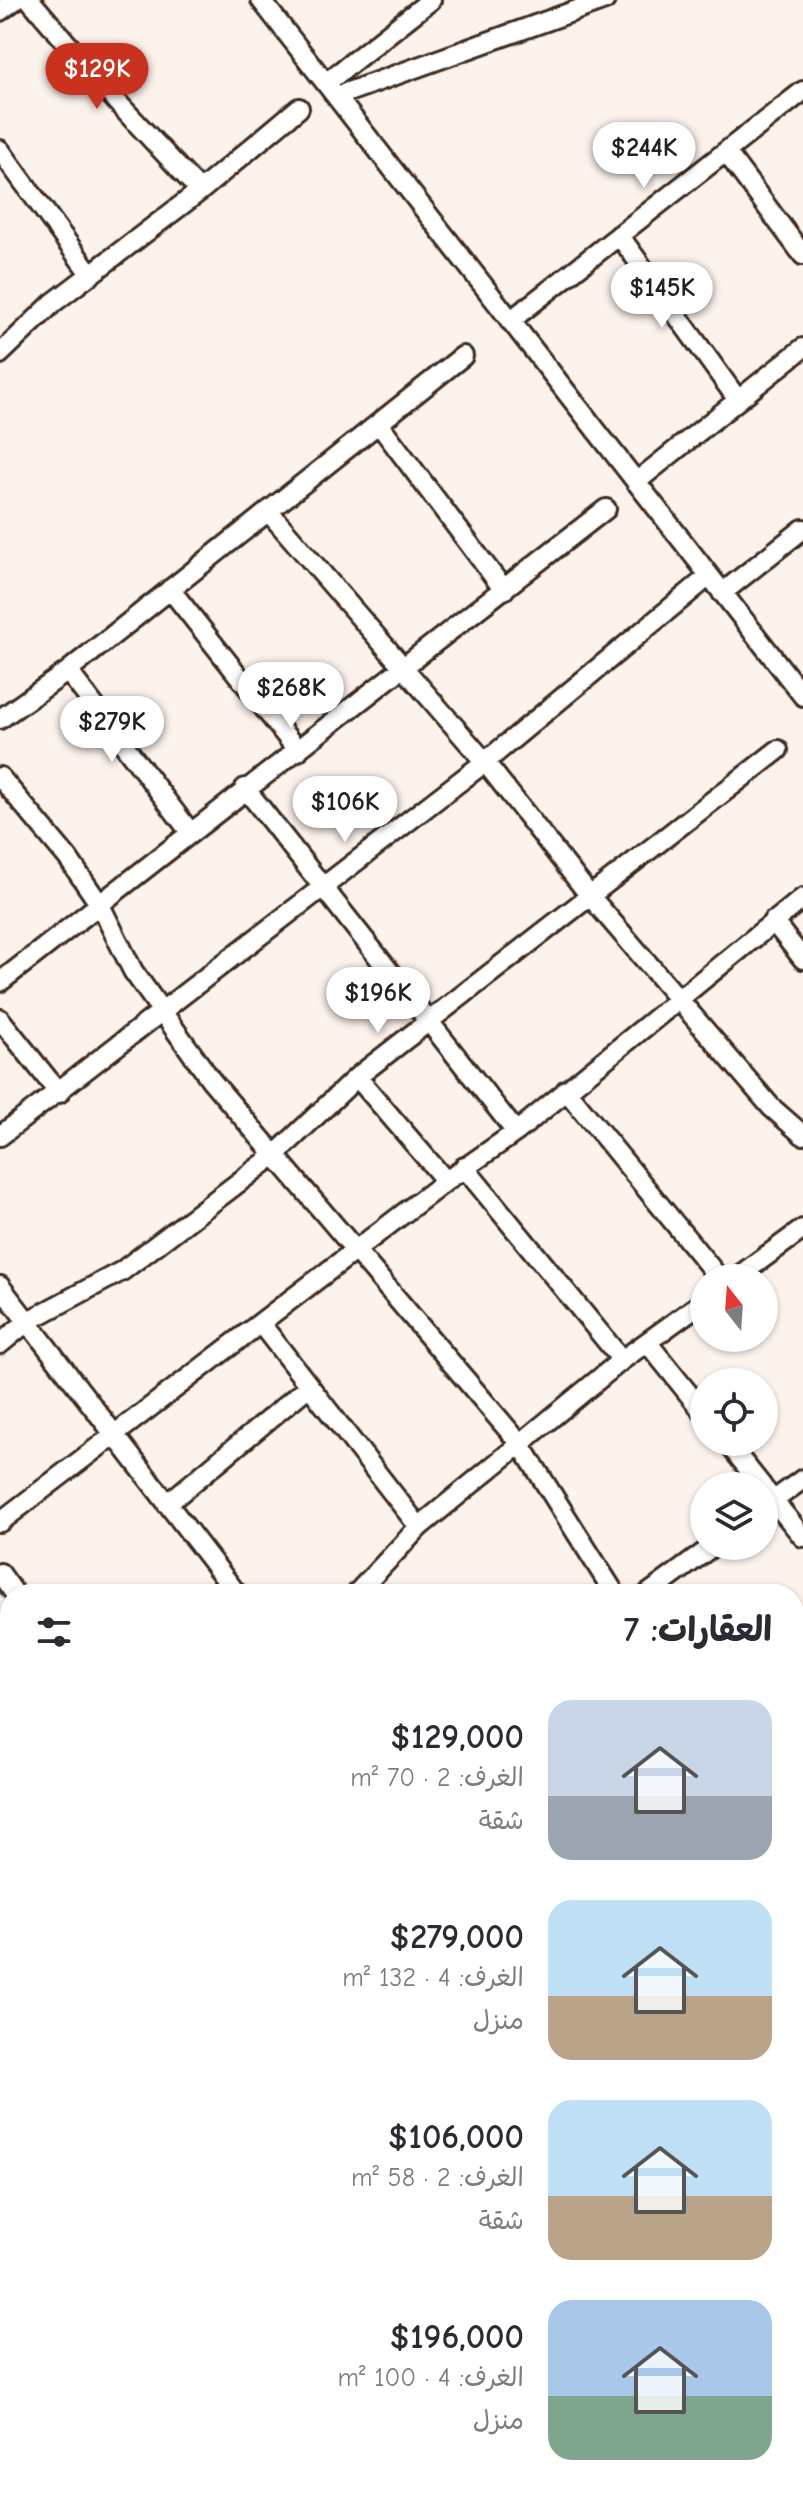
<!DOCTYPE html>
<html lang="ar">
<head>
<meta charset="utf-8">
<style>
	:root { --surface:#fff; --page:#f7f7f7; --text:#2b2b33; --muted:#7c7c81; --accent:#c8321e }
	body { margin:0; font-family:"Comic Neue","Playpen Sans Arabic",sans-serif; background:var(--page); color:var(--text); direction:rtl; height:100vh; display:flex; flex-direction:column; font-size:30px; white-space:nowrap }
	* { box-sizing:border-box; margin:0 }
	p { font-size:26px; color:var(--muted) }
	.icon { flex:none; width:44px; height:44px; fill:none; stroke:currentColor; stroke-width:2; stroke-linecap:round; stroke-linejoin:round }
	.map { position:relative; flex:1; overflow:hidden; direction:ltr }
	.sheet { position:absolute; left:0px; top:1584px; width:804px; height:912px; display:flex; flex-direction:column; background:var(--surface); border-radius:32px 32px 0 0; box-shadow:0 2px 6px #0004; direction:rtl }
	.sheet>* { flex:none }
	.needle { width:52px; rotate:343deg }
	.tools { position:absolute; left:690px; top:1264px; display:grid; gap:16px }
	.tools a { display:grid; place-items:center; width:88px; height:88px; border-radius:50%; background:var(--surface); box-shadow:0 2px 6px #0004; font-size:40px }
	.price { position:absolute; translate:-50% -68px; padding:0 18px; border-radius:28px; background:#fff; color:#222; font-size:26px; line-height:52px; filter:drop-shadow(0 2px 4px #0008) }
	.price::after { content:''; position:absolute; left:50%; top:48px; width:24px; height:18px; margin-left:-12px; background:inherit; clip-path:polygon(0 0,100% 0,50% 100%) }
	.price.active { background:var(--accent); color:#fff }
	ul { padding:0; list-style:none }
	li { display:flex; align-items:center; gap:24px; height:200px; padding:0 32px }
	li span { display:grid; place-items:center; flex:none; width:224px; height:160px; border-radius:24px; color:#555 }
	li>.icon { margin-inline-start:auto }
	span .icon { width:96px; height:96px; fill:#fffc; stroke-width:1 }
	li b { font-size:34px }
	h2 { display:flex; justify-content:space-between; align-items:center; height:96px; padding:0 32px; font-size:34px }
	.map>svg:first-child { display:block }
</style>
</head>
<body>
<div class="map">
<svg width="803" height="2496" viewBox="0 0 803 2496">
	<rect width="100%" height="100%" fill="#fdf3ed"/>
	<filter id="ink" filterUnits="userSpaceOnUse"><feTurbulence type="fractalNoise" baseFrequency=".0125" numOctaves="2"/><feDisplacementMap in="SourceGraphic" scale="16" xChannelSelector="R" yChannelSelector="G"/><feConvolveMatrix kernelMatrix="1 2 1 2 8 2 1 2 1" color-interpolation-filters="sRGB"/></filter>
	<g filter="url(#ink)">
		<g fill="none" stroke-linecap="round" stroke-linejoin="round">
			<!-- minor casing -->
			<g stroke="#3b2a1e" stroke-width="24">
				<path id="minor" d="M30,0L116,101L200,191
					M261,0L803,696
					M0,11L15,0
					M326,83L431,0
					M337,96L605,0
					M0,150L91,275
					M726,152L803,255
					M619,235L738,400
					M510,321L803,91
					M0,354L53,303L200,191L299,108
					M379,424L504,590
					M636,482L803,348
					M268,511L485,762L590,896L771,1107L803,1135
					M170,589L298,751
					M722,593L803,529
					M68,671L190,832
					M0,719L68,671L463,356
					M0,777L68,858L100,905L133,971L211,1080L521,1445L615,1594
					M245,788L516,1132
					M773,921L803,959
					M0,982L606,509
					M0,1019L59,1093
					M357,1077L446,1181
					M566,1090L719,1278
					M0,1136L485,762L709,576
					M464,1167L622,1360
					M736,1278L803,1229
					M0,1286L237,1594
					M261,1324L419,1527
					M647,1342L704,1413
					M0,1344L28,1321L122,1271L276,1154L357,1077L778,750
					M727,1442L762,1486
					M764,1489L803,1537
					M167,1504L309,1386
					M766,1506L803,1479
					M0,1522L446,1181L516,1132L803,898
					M0,1573L15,1594
					M356,1594L419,1527L622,1360L704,1301
					M648,1594L713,1546
					M794,1722L803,1716
					M0,1808L10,1822
					M0,1847L10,1836
					M794,1908L803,1915
					M0,2016L10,2021
					M0,2126L10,2133
					M0,2343L10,2336
					M377,2486L382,2496
					M103,2496L107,2486"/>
			</g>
			<!-- primary casing -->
			<g stroke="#3b2a1e" stroke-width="34">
				<path id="primary" d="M794,1816L803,1808
					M794,1846L803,1839
					M0,2440L10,2431
					M0,2469L10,2461"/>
			</g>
			<!-- minor -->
			<use href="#minor" stroke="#fff" stroke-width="18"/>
			<!-- primary -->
			<use href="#primary" stroke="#fff" stroke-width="28"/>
		</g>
	</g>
</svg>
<div class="tools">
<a><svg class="needle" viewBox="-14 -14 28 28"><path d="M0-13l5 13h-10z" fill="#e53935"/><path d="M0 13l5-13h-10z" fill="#7c7c81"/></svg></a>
<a><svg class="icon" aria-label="locate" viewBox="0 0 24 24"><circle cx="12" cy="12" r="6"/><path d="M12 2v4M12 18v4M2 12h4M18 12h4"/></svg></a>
<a><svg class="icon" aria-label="layers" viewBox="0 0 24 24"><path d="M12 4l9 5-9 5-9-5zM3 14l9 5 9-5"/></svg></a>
</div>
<b class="price active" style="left:97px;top:111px">$129K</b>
<b class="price" style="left:644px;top:190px">$244K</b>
<b class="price" style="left:662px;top:330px">$145K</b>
<b class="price" style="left:291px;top:730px">$268K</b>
<b class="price" style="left:112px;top:764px">$279K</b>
<b class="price" style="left:345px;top:844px">$106K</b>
<b class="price" style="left:378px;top:1035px">$196K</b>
<section class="sheet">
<h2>العقارات: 7<svg class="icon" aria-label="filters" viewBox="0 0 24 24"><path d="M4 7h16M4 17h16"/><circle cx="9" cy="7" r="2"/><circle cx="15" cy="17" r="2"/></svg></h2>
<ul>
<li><span style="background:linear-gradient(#c9d6e8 60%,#9aa5b1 0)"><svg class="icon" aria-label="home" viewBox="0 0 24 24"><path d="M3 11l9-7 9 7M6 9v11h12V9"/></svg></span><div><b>$129,000</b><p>الغرف: 2 · 70 m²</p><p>شقة</p></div></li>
<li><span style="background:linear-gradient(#bfe0f5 60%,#b9a48a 0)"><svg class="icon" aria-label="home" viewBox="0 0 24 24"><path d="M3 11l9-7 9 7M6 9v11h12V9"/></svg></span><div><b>$279,000</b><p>الغرف: 4 · 132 m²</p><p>منزل</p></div></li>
<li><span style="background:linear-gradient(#bfe0f5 60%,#b9a48a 0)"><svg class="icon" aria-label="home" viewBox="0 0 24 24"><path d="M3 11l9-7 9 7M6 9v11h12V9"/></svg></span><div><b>$106,000</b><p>الغرف: 2 · 58 m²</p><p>شقة</p></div></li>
<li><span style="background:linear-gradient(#a9c7e8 60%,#7fa58c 0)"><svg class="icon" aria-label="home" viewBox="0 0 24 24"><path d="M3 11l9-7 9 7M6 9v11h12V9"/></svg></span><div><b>$196,000</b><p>الغرف: 4 · 100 m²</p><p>منزل</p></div></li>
</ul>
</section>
</div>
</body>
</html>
